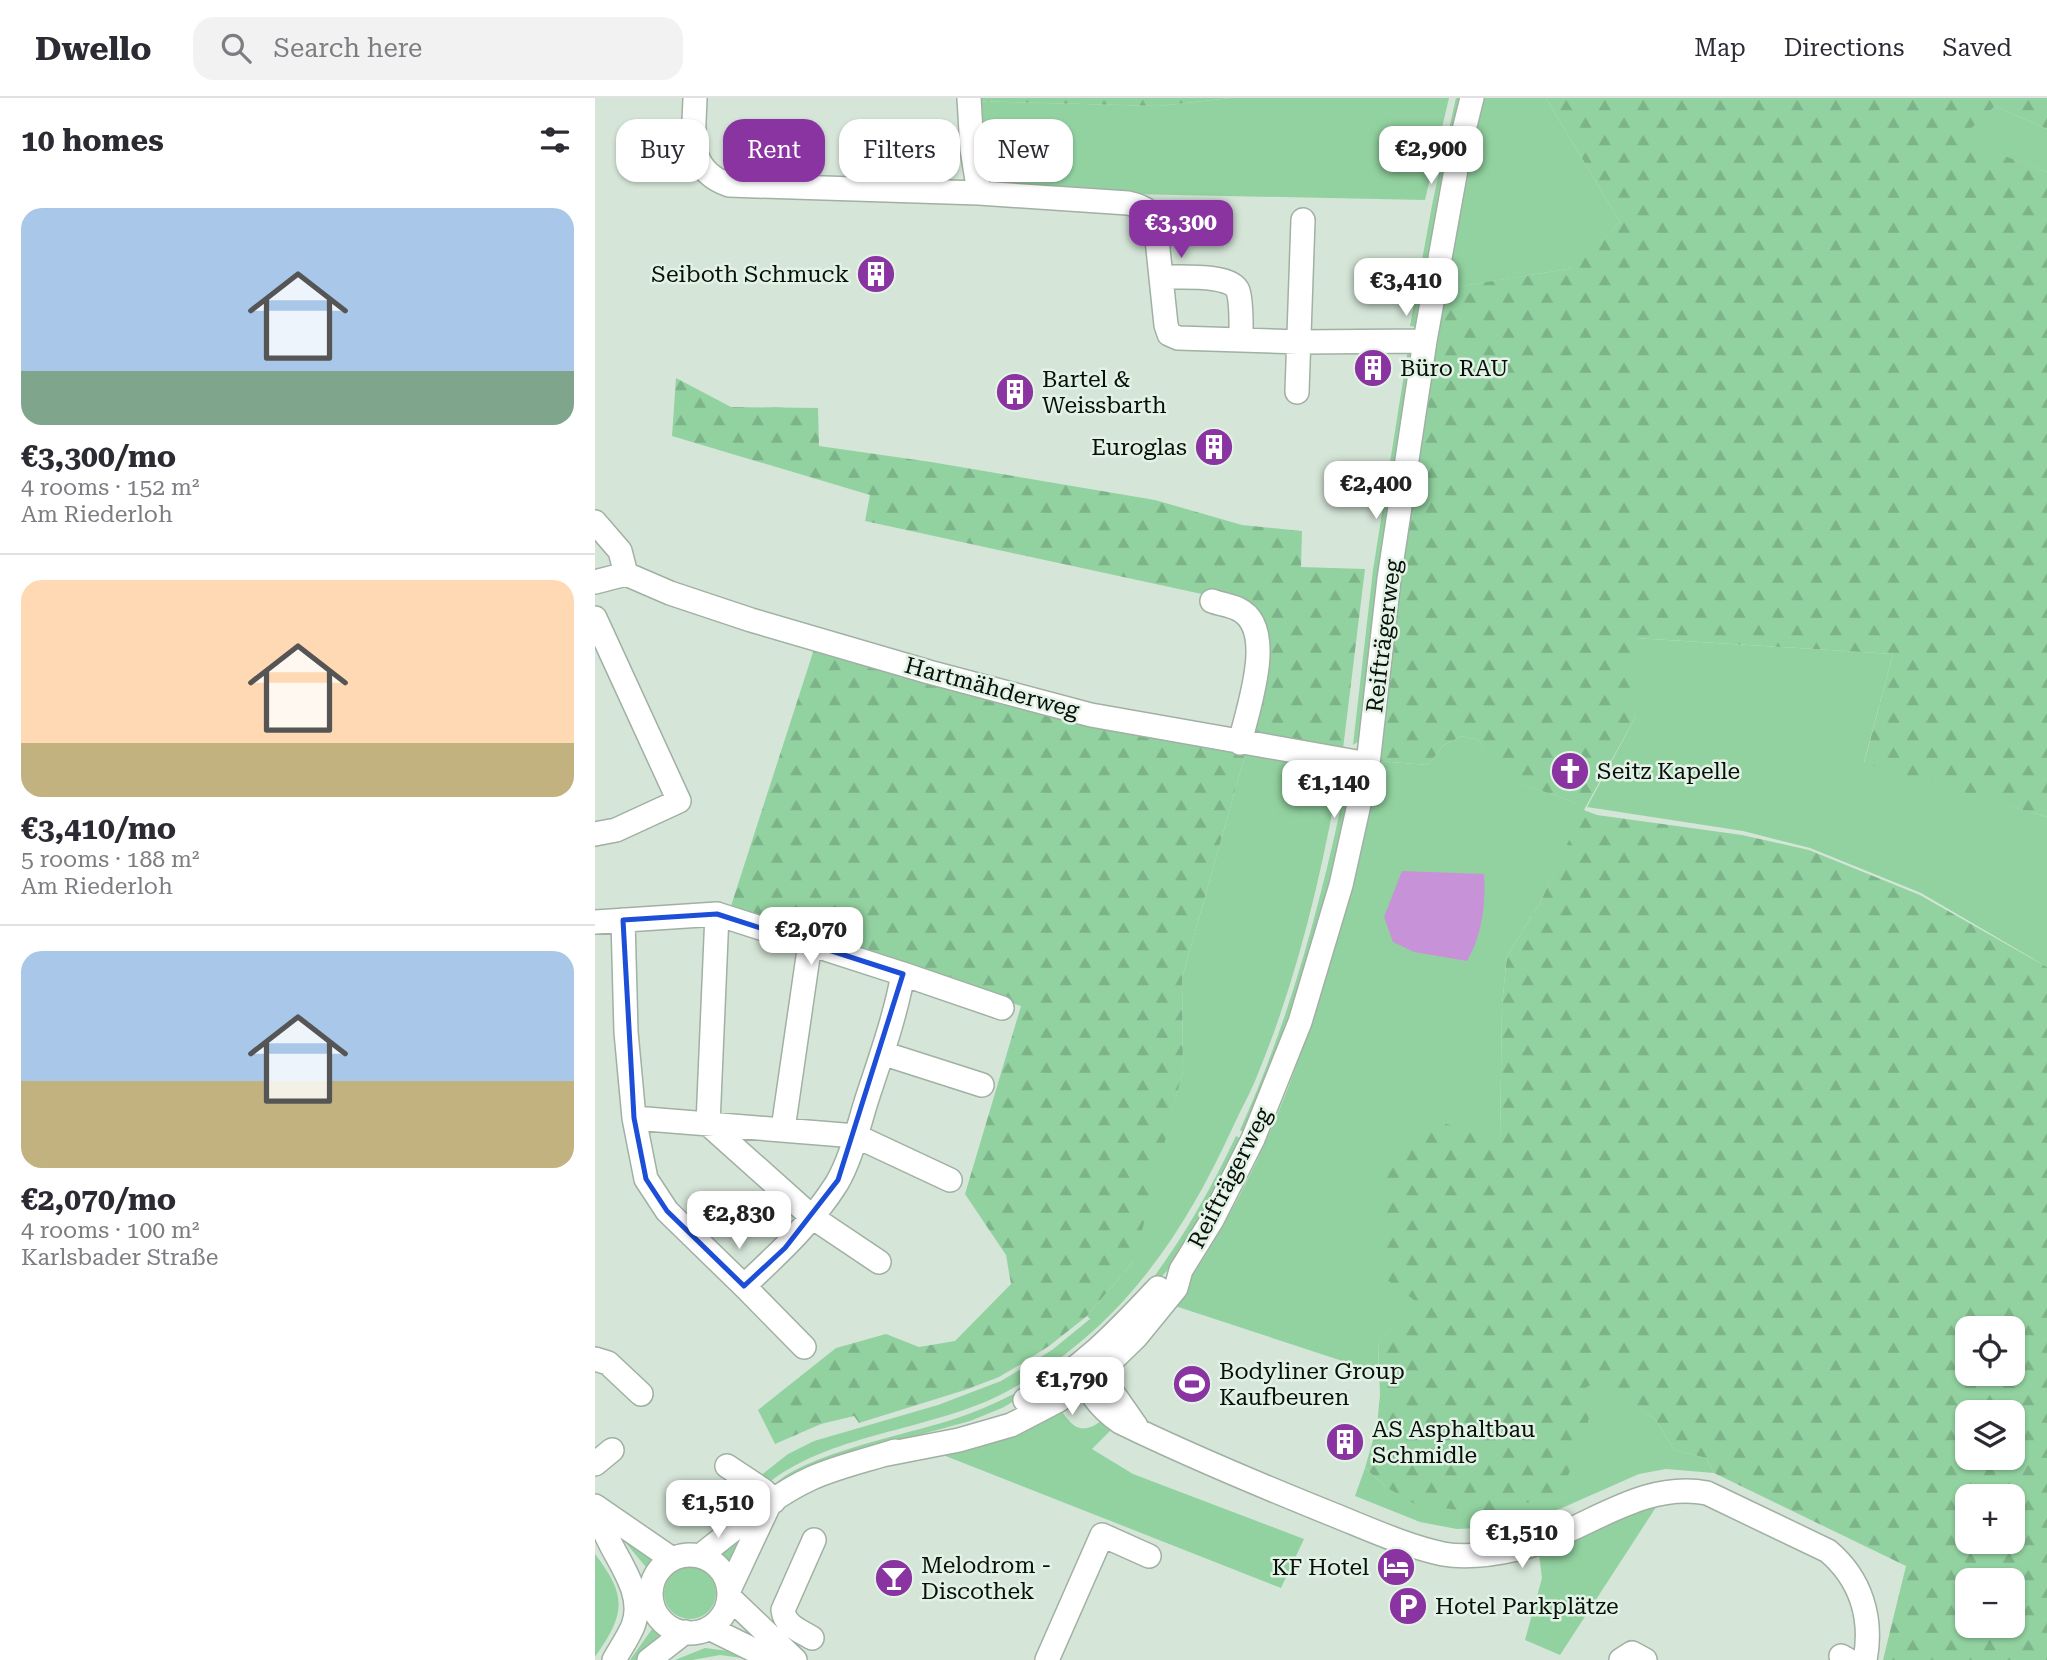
<!DOCTYPE html>
<html lang="en">
<head>
<meta charset="utf-8">
<style>
	:root { --surface:#fff; --page:#f2f2f3; --text:#2b2b33; --muted:#7c7c81; --line:#e1e1e2; --accent:#8a34a1 }
	body { margin:0; font-family:"Roboto Serif",serif; background:var(--page); color:var(--text); height:100vh; display:flex; flex-direction:column; font-size:26px; white-space:nowrap }
	* { box-sizing:border-box; margin:0 }
	p { font-size:23px; color:var(--muted) }
	.icon { flex:none; width:38px; height:38px; fill:none; stroke:currentColor; stroke-width:2; stroke-linecap:round; stroke-linejoin:round }
	.map { position:relative; flex:1; overflow:hidden }
	.sheet { display:flex; flex-direction:column; background:var(--surface); width:595px }
	.sheet>* { flex:none }
	.hud { position:absolute; left:21px; top:21px; width:665px; height:63px; display:flex; gap:14px }
	.tools { position:absolute; left:1360px; top:1218px; display:grid; gap:14px }
	.tools a { display:grid; place-items:center; width:70px; height:70px; border-radius:14px; background:var(--surface); box-shadow:0 2px 5px #0004; font-size:35px }
	.price { position:absolute; translate:-50% -60px; padding:0 16px; border-radius:14px; background:#fff; color:#222; font-size:23px; line-height:46px; filter:drop-shadow(0 2px 4px #0008) }
	.price::after { content:''; position:absolute; left:50%; top:42px; width:21px; height:16px; margin-left:-10px; background:inherit; clip-path:polygon(0 0,100% 0,50% 100%) }
	.price.active { background:var(--accent); color:#fff }
	ul { padding:0; list-style:none }
	li { display:grid; align-content:center; gap:14px; height:371px; padding:0 21px }
	li+li { border-top:2px solid var(--line) }
	li span { display:grid; place-items:center; height:217px; border-radius:21px; color:#555 }
	li>.icon { margin-inline-start:auto }
	span .icon { width:126px; height:126px; fill:#fffc; stroke-width:1 }
	li b { font-size:30px }
	h2 { display:flex; justify-content:space-between; align-items:center; height:84px; padding:0 21px; font-size:30px }
	.chip { padding:0 24px; border-radius:21px; background:var(--surface); box-shadow:0 2px 5px #0004; font-size:24px; line-height:63px }
	.chip.active { background:var(--accent); color:#fff }
	header { display:flex; align-items:center; gap:42px; box-sizing:border-box; height:98px; padding:0 35px; background:var(--surface); border-bottom:2px solid var(--line) }
	header strong { font-size:33px }
	nav { display:flex; gap:38px; margin-inline-start:auto; font-size:24px }
	.search { width:490px; height:63px; background:var(--page); display:flex; align-items:center; gap:18px; box-sizing:border-box; padding:0 24px; border-radius:21px; color:var(--muted); font-size:26px }
	main { display:flex; flex:1; min-height:0 }
	.map>svg:first-child { display:block }
</style>
</head>
<body>
<header>
<strong>Dwello</strong>
<div class="search"><svg class="icon" aria-label="search" viewBox="0 0 24 24"><circle cx="10" cy="10" r="6"/><path d="M15 15l6 6"/></svg>Search here</div>
<nav><a>Map</a><a>Directions</a><a>Saved</a></nav>
</header>
<main>
<section class="sheet">
<h2>10 homes<svg class="icon" aria-label="filters" viewBox="0 0 24 24"><path d="M4 7h16M4 17h16"/><circle cx="9" cy="7" r="2"/><circle cx="15" cy="17" r="2"/></svg></h2>
<ul>
<li><span style="background:linear-gradient(#a9c7e8 75%,#7fa58c 0)"><svg class="icon" aria-label="home" viewBox="0 0 24 24"><path d="M3 11l9-7 9 7M6 9v11h12V9"/></svg></span><div><b>€3,300/mo</b><p>4 rooms · 152 m²</p><p>Am Riederloh</p></div></li>
<li><span style="background:linear-gradient(#ffd9b3 75%,#c2b280 0)"><svg class="icon" aria-label="home" viewBox="0 0 24 24"><path d="M3 11l9-7 9 7M6 9v11h12V9"/></svg></span><div><b>€3,410/mo</b><p>5 rooms · 188 m²</p><p>Am Riederloh</p></div></li>
<li><span style="background:linear-gradient(#a9c7e8 60%,#c2b280 0)"><svg class="icon" aria-label="home" viewBox="0 0 24 24"><path d="M3 11l9-7 9 7M6 9v11h12V9"/></svg></span><div><b>€2,070/mo</b><p>4 rooms · 100 m²</p><p>Karlsbader Straße</p></div></li>
</ul>
</section>
<div class="map">
<svg width="1452" height="1562" viewBox="0 0 1452 1562">
	<defs>
		<pattern id="forest-firs" width="22" height="20" patternUnits="userSpaceOnUse" patternTransform="scale(1.75)"><rect width="22" height="20" fill="#92d2a0"/><path d="M5 1l3.5 6h-7zM16 11l3.5 6h-7z" fill="#7db388"/></pattern>
	</defs>
	<rect width="100%" height="100%" fill="#d5e6d8"/>
	<!-- green -->
	<path fill="#92d2a0" d="M636,0H854L830,102L535,96L390,90L379,3L564,8Z
		M861,0H867L856,44L822,229L815,228L838,102Z
		M886,0H951L1025,124L979,170L848,191Z
		M1400,8L1452,31V74L1364,41Z
		M813,251H819L767,641L758,647L778,472Z
		M1040,540L1298,556L1269,664L1452,719V869L1326,795L1215,750L1148,733L992,709L1041,618Z
		M866,638L884,642L902,677L979,704L989,712L945,805L912,858L907,907L905,1044L824,1205L783,1242L784,1275L577,1207C639,1121 688,1018 718,916C743,833 762,748 784,663L833,667L848,648Z
		M652,650L746,666C728,772 703,879 662,978C655,996 645,1013 637,1031C585,1144 519,1239 405,1297C334,1333 230,1336 170,1388L160,1382L193,1356L219,1343L343,1307L406,1283L457,1252L495,1221L492,1218L537,1165L588,973L587,880Z
		M752,680L755,690L745,745L722,834L695,925L649,1035L645,1032C696,919 727,801 752,680Z
		M641,1038L645,1040C623,1086 590,1169 546,1196C585,1146 614,1095 641,1038Z
		M447,1281L450,1285L407,1310L375,1323L298,1344L182,1388L180,1386C212,1356 308,1337 353,1323C386,1313 416,1298 447,1281Z
		M1004,1281L1061,1322L1079,1352L1111,1360L1119,1375L1071,1371L1044,1376L967,1410L911,1429L862,1431L825,1424L760,1398L770,1370L791,1389Z
		M464,1309C476,1327 484,1339 506,1323L517,1331L497,1351L538,1376L709,1441L686,1490L343,1355Z
		M1065,1403L965,1557L930,1542L947,1480L943,1449Z
		M15,1426L63,1463L55,1474Z
		M147,1432L152,1436L133,1470L124,1458Z
		M0,1456C33,1499 30,1516 0,1559Z
		M69 1495a26 26 0 1 1 52 0a26 26 0 1 1-52 0Z
		M62,1524L75,1535L46,1562H35Z
		M110,1550L149,1555L161,1562L125,1557L97,1562H80Z"/>
	<!-- forest -->
	<path fill="url(#forest-firs)" fill-rule="evenodd" d="M379,0H636L564,8L379,3Z
		M951,0H1452V31L1400,8L1365,41L1452,74V719L1269,665L1298,556L1041,540V618L989,712L1002,717L1147,737L1214,752L1325,797L1452,869V1562H1288L1311,1468L1119,1375L1111,1360L1079,1352L1061,1322L1004,1282L987,1292L995,1315L988,1346L963,1398L884,1415L820,1406L791,1389L770,1370L782,1328L785,1297L783,1242L823,1205L784,1176L793,1060L843,1023L905,1044L907,907L912,858L945,805L988,712L979,704L901,677L884,642L866,638L848,648L833,667L784,663L804,482L848,191L978,170L1025,124ZM1372,1230H1418V1276H1372ZM1372,1314H1418V1360H1372ZM1372,1398H1418V1444H1372ZM1372,1482H1418V1528H1372Z
		M81,280L136,309L223,310L224,348L336,364L560,402L647,427L707,433L706,469L770,471L747,659L654,641L671,547L616,498L270,423L275,397L77,338Z
		M221,545L652,650L587,880L588,973L541,1156L537,1165L492,1218L454,1248L426,1266L404,1279L370,1292L264,1325L259,1318L226,1326L180,1346L163,1312L241,1250L291,1236L324,1249L360,1243L416,1186L411,1157L370,1096L426,908L135,811Z"/>
	<!-- water -->
	<path fill="#c792d7" d="M807,773L889,776C891,806 887,837 872,863L819,854L798,844L789,819Z"/>
	<g fill="none" stroke-linecap="round" stroke-linejoin="round">
		<!-- minor casing -->
		<g stroke="#a0b0a3" stroke-width="26">
			<path id="minor" d="M100,0C99,38 91,72 134,87L384,95L377,51L374,0
				M384,95L533,105C551,109 557,113 561,132L571,227L574,236L583,240L704,244L830,243
				M566,179C582,180 637,175 643,193C647,205 646,229 646,242
				M702,294L708,122
				M0,424L25,453L31,476
				M0,484L31,476L75,495L156,522L334,574L496,617L773,666
				M617,503C625,506 635,507 643,511C683,530 652,612 645,645
				M0,520L84,703L21,732L0,736
				M122,816L113,1026L217,1119L284,1164
				M28,822L31,934L39,1020L261,1038L355,1082
				M0,824L122,816L308,876C300,920 285,961 271,1004C263,1030 256,1061 242,1085C217,1125 183,1156 149,1188L72,1113L51,1081L39,1020
				M308,876L407,910
				M287,955L387,987
				M188,1031L215,845
				M149,1188L209,1249
				M0,1261L13,1265L46,1296
				M486,1267C491,1293 504,1309 525,1324C595,1358 667,1388 739,1417C774,1431 811,1448 848,1456C871,1460 900,1456 922,1451C987,1437 1042,1382 1112,1395L1233,1453C1266,1481 1278,1520 1270,1562
				M492,1270L504,1275L541,1328
				M430,1302C486,1272 520,1236 563,1190
				M287,1357L364,1342L416,1327L464,1302L504,1275L541,1239L581,1190L586,1172L617,1122L658,1041L705,924L746,787L773,666L794,481L830,243L866,44L877,0
				M0,1366L17,1352
				M132,1368L168,1392L179,1403
				M0,1408L77,1461
				M6,1424C16,1457 52,1492 38,1528C33,1540 25,1551 19,1562
				M56 1496a39 39 0 1 1 78 0a39 39 0 1 1-78 0Z
				M105,1458C140,1431 177,1398 217,1380C244,1368 273,1362 300,1353
				M134,1492L173,1409
				M134,1499L200,1562
				M114,1530L179,1562
				M217,1540C204,1532 190,1528 188,1512L219,1442
				M1246,1558L1253,1562
				M54,1562L90,1534
				M452,1562L507,1437L554,1458
				M1026,1562L1037,1555L1050,1562"/>
		</g>
		<!-- minor -->
		<use href="#minor" stroke="#fff" stroke-width="23"/>
	</g>
	<!-- marked area -->
	<path fill="none" stroke="#1d4ed8" stroke-width="5" stroke-linejoin="round" d="M122,816L308,876L243,1082L190,1150L149,1188L72,1113L51,1081L39,1020L28,822Z"/>
	<!-- icons -->
	<defs>
		<g id="building-disc" transform="scale(2.0125)"><circle r="9.5" fill="#8a34a1" stroke="#e2f3e5"/><path d="M-4-6H4V6H1V3H-1V6H-4ZM-2.5-4.3h1.7v1.8h-1.7ZM.8-4.3h1.7v1.8H.8ZM-2.5-1h1.7V.8h-1.7ZM.8-1h1.7V.8H.8Z" fill="#fff"/></g>
		<g id="church-disc" transform="scale(2.0125)"><circle r="9.5" fill="#8a34a1" stroke="#e2f3e5"/><path d="M-1.2-6h2.4v3.5h3.3v2.4h-3.3V6h-2.4V-.1h-3.3v-2.4h3.3Z" fill="#fff"/></g>
		<g id="stadium-disc" transform="scale(2.0125)"><circle r="9.5" fill="#8a34a1" stroke="#e2f3e5"/><path d="M0-5a6.5 5 0 1 0 0 10a6.5 5 0 1 0 0-10ZM-3.5-1.8h7v3.6h-7Z" fill="#fff"/></g>
		<g id="hotel-disc" transform="scale(2.0125)"><circle r="9.5" fill="#8a34a1" stroke="#e2f3e5"/><path d="M-6-4.5h1.5V1H6V5H4.5V3h-9V5H-6ZM-4 0a1.8 1.8 0 1 1 3.6 0ZM.5 0V-2.5h3Q6-2.5 6 0Z" fill="#fff"/></g>
		<g id="bar-disc" transform="scale(2.0125)"><circle r="9.5" fill="#8a34a1" stroke="#e2f3e5"/><path d="M-6-5H6L.8 .8V4.5H3.5V6h-7V4.5H-.8V.8Z" fill="#fff"/></g>
		<g id="parking-disc" transform="scale(2.0125)"><circle r="9.5" fill="#8a34a1" stroke="#e2f3e5"/><path d="M-3.5-5.5H1a3.5 3.5 0 0 1 0 7H-1V5.5H-3.5ZM-1-3.4V-.6H.8a1.4 1.4 0 0 0 0-2.8Z" fill="#fff"/></g>
	</defs>
	<g fill-rule="evenodd">
		<use href="#building-disc" x="281" y="176"/>
		<use href="#building-disc" x="778" y="270"/>
		<use href="#building-disc" x="420" y="294"/>
		<use href="#building-disc" x="619" y="349"/>
		<use href="#church-disc" x="975" y="673"/>
		<use href="#stadium-disc" x="597" y="1286"/>
		<use href="#building-disc" x="750" y="1344"/>
		<use href="#hotel-disc" x="801" y="1469"/>
		<use href="#bar-disc" x="299" y="1480"/>
		<use href="#parking-disc" x="813" y="1508"/>
	</g>
	<g text-anchor="middle" dominant-baseline="central" stroke-width="5" stroke-linejoin="round" paint-order="stroke">
		<!-- poi labels -->
		<g font-size="23" fill="#090f0b" stroke="#e2f3e5" text-anchor="start">
			<text x="254" y="176" text-anchor="end">Seiboth Schmuck</text>
			<text x="805" y="270">Büro RAU</text>
			<text x="447" y="281">Bartel &amp;<tspan x="447" dy="26">Weissbarth</tspan></text>
			<text x="592" y="349" text-anchor="end">Euroglas</text>
			<text x="1002" y="673">Seitz Kapelle</text>
			<text x="624" y="1273">Bodyliner Group<tspan x="624" dy="26">Kaufbeuren</tspan></text>
			<text x="777" y="1331">AS Asphaltbau<tspan x="777" dy="26">Schmidle</tspan></text>
			<text x="326" y="1467">Melodrom -<tspan x="326" dy="26">Discothek</tspan></text>
			<text x="774" y="1469" text-anchor="end">KF Hotel</text>
			<text x="840" y="1508">Hotel Parkplätze</text>
		</g>
		<!-- street labels -->
		<g font-size="23" fill="#090f0b" stroke="#e2f3e5">
			<text transform="translate(789 538) rotate(-83)">Reifträgerweg</text>
			<text transform="translate(397 590) rotate(15)">Hartmähderweg</text>
			<text transform="translate(635 1080) rotate(-63)">Reifträgerweg</text>
		</g>
	</g>
</svg>
<div class="tools">
<a><svg class="icon" aria-label="locate" viewBox="0 0 24 24"><circle cx="12" cy="12" r="6"/><path d="M12 2v4M12 18v4M2 12h4M18 12h4"/></svg></a>
<a><svg class="icon" aria-label="layers" viewBox="0 0 24 24"><path d="M12 4l9 5-9 5-9-5zM3 14l9 5 9-5"/></svg></a>
<a>+</a>
<a>−</a>
</div>
<b class="price" style="left:836px;top:88px">€2,900</b>
<b class="price active" style="left:586px;top:162px">€3,300</b>
<b class="price" style="left:811px;top:220px">€3,410</b>
<b class="price" style="left:781px;top:423px">€2,400</b>
<b class="price" style="left:739px;top:722px">€1,140</b>
<b class="price" style="left:216px;top:869px">€2,070</b>
<b class="price" style="left:144px;top:1153px">€2,830</b>
<b class="price" style="left:477px;top:1319px">€1,790</b>
<b class="price" style="left:123px;top:1442px">€1,510</b>
<b class="price" style="left:927px;top:1472px">€1,510</b>
<div class="hud">
<a class="chip">Buy</a>
<a class="chip active">Rent</a>
<a class="chip">Filters</a>
<a class="chip">New</a>
</div>
</div>
</main>
</body>
</html>
